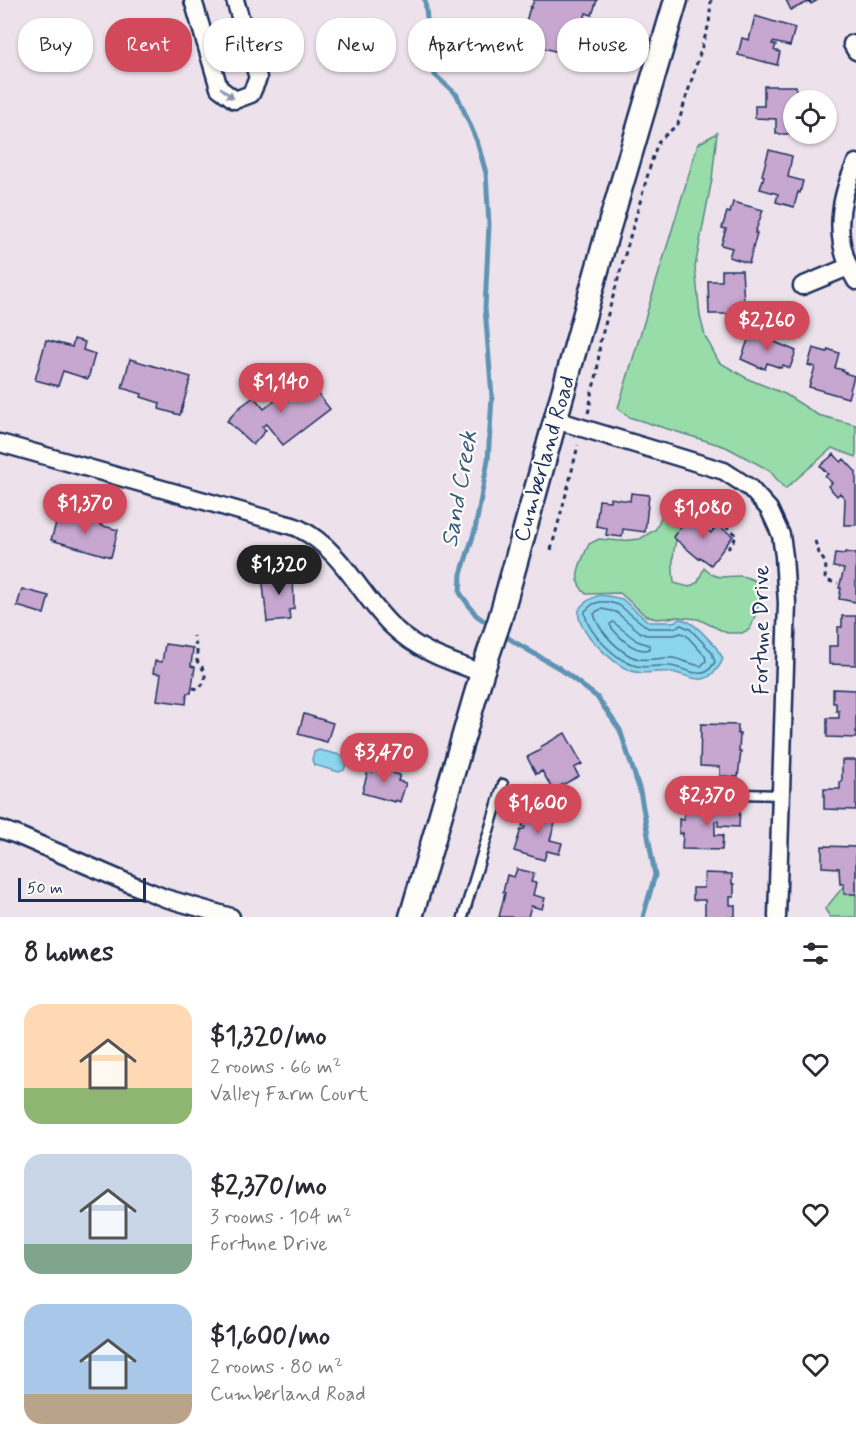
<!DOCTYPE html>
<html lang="en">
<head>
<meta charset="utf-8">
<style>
	:root { --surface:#fff; --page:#f2f2f3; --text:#2b2b33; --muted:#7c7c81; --accent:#d1495b }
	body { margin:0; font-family:Mynerve,sans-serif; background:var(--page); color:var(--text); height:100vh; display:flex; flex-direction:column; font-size:22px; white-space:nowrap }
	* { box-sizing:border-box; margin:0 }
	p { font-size:20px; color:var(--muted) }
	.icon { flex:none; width:33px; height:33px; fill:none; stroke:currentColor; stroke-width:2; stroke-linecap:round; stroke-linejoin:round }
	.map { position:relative; height:917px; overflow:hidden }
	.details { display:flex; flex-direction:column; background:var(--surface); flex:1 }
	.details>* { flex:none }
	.guide { position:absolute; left:18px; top:18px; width:820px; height:54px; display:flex; gap:12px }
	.controls { position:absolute; left:783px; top:90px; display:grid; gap:12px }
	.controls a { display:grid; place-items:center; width:54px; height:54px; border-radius:50%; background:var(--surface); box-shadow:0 2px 4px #0004; font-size:30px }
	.scale { position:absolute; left:18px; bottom:15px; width:128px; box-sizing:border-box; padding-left:6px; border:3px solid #1b2f5e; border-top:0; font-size:16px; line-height:21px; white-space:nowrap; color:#1b2f5e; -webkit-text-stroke:4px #fdfcf7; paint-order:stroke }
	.price { position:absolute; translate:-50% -51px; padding:0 14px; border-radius:21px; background:var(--accent); color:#fff; font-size:20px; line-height:39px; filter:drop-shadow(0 2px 3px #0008) }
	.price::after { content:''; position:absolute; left:50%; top:36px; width:18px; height:14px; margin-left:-9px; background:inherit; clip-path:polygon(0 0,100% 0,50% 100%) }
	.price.active { background:#222; color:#fff }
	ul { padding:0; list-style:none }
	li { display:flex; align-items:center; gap:18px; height:150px; padding:0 24px }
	li span { display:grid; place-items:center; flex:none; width:168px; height:120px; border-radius:18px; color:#555 }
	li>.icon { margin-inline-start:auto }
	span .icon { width:72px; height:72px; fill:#fffc; stroke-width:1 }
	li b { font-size:26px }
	h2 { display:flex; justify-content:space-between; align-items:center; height:72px; padding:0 24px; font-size:26px }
	.pill { padding:0 21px; border-radius:24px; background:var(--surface); box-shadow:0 2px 4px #0004; font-size:21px; line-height:54px }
	.pill.active { background:var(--accent); color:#fff }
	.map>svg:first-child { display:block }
</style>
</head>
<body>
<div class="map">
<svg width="856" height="917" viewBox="0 0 856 917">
	<rect width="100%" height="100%" fill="#ede2eb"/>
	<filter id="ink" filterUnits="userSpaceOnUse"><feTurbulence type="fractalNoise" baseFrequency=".0167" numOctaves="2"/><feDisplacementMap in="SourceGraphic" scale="12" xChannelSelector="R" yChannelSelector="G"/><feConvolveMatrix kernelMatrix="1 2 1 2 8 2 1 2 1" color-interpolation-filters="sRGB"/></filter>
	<g filter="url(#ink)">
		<!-- green -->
		<path fill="#98dda9" stroke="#5a8684" stroke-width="1.5" d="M717,133L712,179L695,267L700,316L705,336L719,362L748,379L785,394L818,415L856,425V457L832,448L785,489L769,470L726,447L629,417L618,408L698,144Z
			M674,500L683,519C674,544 671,555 674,583L689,587L698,582L704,568C717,581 723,576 740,576C746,576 752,580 758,582C762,600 757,612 750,629L742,633H727L698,619L678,617L656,619L645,615L620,593L586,594C569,579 582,561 589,544L599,539L620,541L640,539L656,529L664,510Z
			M856,871V917H830L825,909Z"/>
		<!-- water -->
		<path fill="#8cd6ed" stroke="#5f93b4" stroke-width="1.5" d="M599,595L608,596L622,599L649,622H673L681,619C696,623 704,635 715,646C718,650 720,654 723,658C721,665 718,668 713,673C701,687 685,673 670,672C656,670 642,676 629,670C613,664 571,626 580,608C584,601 593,598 599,595Z
			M319,750L344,756L347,762L344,770L339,772L314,765L312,760L314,752Z"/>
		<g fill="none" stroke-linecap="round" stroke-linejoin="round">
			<!-- shore -->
			<path stroke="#487297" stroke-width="1.5" d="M600,602H608L619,605L648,628H674L681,625L690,629L711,651L715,662C713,665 709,671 706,672C697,677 679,666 669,666C659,665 648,668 637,666C618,662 585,631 585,611L593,604Z
				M602,609L616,612L640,632L646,635H674L681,633L686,635L705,656L706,661L701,666C691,664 682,660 673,658C662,657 650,661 639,659C622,656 598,630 594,614L597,611Z
				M613,622L637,641L649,645L650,649C635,654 620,638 611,627L610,624Z"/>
			<!-- stream -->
			<path stroke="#5f93b4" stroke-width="5" d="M425,0L430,46L435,75L457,95L477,141L486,173L489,225L485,308L492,397L488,460L475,530L461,574L460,593L476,615L491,626
				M501,633L516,643L559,668L597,697L620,730L640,791L655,875L643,917"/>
		</g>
		<!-- building -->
		<path fill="#c7a6d0" stroke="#1b2f5e" stroke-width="1.5" d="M534,0H597L592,15L586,13L576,47L571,46L569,55L526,43L528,34L523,33L530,7L531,8Z
			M786,0H818L811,4L810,1L791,10Z
			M755,16L795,28L790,46L773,42L772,44L776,45L774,50L780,52L777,65L738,55L742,38L749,40Z
			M764,86H796V93H802L803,100H794V134H797H776V119L755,118V106H764Z
			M769,150L792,156L788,177L803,181L800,193L798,192L794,207L776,202L778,194L760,189L764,176L762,175Z
			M733,202L763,210L755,233H757L749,263L729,257L732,248L721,245L726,229L722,228L727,212L730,213Z
			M722,270H742L744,303H741V320H729V314H709L708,281H722Z
			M751,332L769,337L768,339L796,351L790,368L783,365L781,368L767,363L765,369L761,367V368L741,359Z
			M74,339L85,342L83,350L95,354L88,379L63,371L58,386L35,380L46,340L72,347Z
			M813,348L827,352L828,349L839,353L835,368L843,370L842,371L846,372L845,373L854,376L848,398L809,387L815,367L808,365Z
			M130,359L191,377L180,415L159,409L160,403L141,397L142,394L122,388Z
			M305,377L330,409L283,445L266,424L262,427L266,430L253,445L227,421L240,407L254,397L264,409Z
			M834,454L841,462L844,459L856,472V525H844L845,499L840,493L837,496L828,486L832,483L825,476L828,474L820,466Z
			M631,493L649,495L645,532L623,529L622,537L606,535L607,528L596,526L599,500L610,501V498L630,501Z
			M59,514L78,519L79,515L101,522L100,525L118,530L111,557L51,540Z
			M689,516L693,519L694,518L711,533L717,525L733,536L711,565L700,557L699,559L673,537Z
			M845,552L856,554V602L839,599L841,588H839L844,569L833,567L835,553L845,554Z
			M293,573L294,609L289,610L290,620L267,622L262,575Z
			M22,589L49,596L44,614L17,606Z
			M842,616H856V665L829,664V646H838V627H842Z
			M165,644L193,648L191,666L195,667L191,693H187L186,704L157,700L161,674L153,673L155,661L162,662Z
			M833,689L856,690V738L827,737V718H839V711H836V703H833Z
			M304,714L333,723L327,742L298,734Z
			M701,724L738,725V734H740L739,751H741L738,777L720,776V767L700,766Z
			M565,733L582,764L574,768L579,776L553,790L542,771L536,774L527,757L541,750L540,747Z
			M842,760H856V810L824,809V789H840V782H842Z
			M376,762L394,768L393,773L400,775L398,781L406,783L400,802L396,800L395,802L362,793L368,771L373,772Z
			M718,806L740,807L739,827L718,826V821H715V835H723L722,850L682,849L683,833L679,834V819L684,820V808L718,809Z
			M528,807L557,816L550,840L562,843L559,854L547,851L544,860L514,851L521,829H524L525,827L522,826Z
			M822,846L856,847V894H844V884H840L839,868L822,867Z
			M517,869L534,873L531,882L536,883L533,895L545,898L542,909L531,906L528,917H499L505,893L503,892L507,875L514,877Z
			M705,873L732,874V884H734V897H730V905H735V917H705V900H693V888H704Z"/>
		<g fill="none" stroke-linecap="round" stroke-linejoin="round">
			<!-- lane casing -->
			<g stroke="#1b2f5e" stroke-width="13">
				<path id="lane" d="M690,795L700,793L781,795
					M463,917L503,784"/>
			</g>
			<!-- street casing -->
			<g stroke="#1b2f5e" stroke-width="21">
				<path id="street" d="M193,0L219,88L235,100L251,94L258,78L235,0
					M852,44L856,51
					M856,163C837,203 833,242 856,281
					M802,286L848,267
					M556,420L724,471L750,488L769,509L781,535L784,556L787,603L777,917
					M0,443L282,523C288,525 295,526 300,529C342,550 360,595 392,626C419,652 449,661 482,673
					M0,829L17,835L140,888L165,898L231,917"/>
			</g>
			<!-- secondary casing -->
			<g stroke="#1b2f5e" stroke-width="27">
				<path id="secondary" d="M411,917L482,673L500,619L607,234L676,0"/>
			</g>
			<!-- path -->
			<path stroke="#1b2f5e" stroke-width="3" stroke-dasharray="4.5 4.5" stroke-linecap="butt" d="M588,413L590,406L591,395L597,374L600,342L654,153L659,141L678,124L709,24L711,0
				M711,515L737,535L728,549
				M702,526L728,492
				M815,541L819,553L826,564L825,579L828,581L838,583
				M551,550L570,479L578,445
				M193,688L199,689L205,681V674L202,667L197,661V648L194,640V636"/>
			<!-- lane -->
			<use href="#lane" stroke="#fdfcf7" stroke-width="8"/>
			<!-- street -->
			<use href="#street" stroke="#fdfcf7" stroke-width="16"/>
			<!-- secondary -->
			<use href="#secondary" stroke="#fdfcf7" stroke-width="22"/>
		</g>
		<!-- one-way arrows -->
		<defs><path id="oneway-solid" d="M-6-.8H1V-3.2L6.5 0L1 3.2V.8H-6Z" transform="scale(1.5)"/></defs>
		<use fill="#8c96aa" href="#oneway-solid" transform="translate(227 93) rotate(40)"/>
	</g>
	<g text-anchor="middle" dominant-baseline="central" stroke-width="4.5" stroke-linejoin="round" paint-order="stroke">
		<!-- street labels -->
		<g font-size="22" fill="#1b2f5e" stroke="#fdfcf7">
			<text transform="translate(545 459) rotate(-74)">Cumberland Road</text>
			<text transform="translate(762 630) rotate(-90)">Fortune Drive</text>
		</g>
		<!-- water labels -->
		<g font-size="24" font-style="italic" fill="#375982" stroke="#fdfcf7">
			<text transform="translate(460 489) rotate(-80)">Sand Creek</text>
		</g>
	</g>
</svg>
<div class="controls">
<a><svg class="icon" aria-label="locate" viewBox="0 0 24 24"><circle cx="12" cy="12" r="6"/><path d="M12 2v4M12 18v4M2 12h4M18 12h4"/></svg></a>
</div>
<div class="scale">50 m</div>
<b class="price" style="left:767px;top:352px">$2,260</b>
<b class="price" style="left:281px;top:414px">$1,140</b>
<b class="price" style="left:85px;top:535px">$1,370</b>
<b class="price" style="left:703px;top:540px">$1,080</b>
<b class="price active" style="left:279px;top:596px">$1,320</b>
<b class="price" style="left:384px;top:784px">$3,470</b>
<b class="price" style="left:707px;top:827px">$2,370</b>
<b class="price" style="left:538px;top:835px">$1,600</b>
<div class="guide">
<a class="pill">Buy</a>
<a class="pill active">Rent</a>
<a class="pill">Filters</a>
<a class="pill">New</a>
<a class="pill">Apartment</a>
<a class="pill">House</a>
</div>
</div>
<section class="details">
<h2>8 homes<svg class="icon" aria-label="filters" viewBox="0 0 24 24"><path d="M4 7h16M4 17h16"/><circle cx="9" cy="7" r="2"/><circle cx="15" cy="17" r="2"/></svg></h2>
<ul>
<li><span style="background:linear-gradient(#ffd9b3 70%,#8fb573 0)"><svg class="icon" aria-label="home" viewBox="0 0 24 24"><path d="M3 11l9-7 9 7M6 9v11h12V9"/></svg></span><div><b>$1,320/mo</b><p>2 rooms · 66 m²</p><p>Valley Farm Court</p></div><svg class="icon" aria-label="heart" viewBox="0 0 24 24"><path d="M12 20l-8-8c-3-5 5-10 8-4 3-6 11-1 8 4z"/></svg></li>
<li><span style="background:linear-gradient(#c9d6e8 75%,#7fa58c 0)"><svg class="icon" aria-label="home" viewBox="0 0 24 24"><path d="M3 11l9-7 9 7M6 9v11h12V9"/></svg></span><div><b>$2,370/mo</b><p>3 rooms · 104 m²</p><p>Fortune Drive</p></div><svg class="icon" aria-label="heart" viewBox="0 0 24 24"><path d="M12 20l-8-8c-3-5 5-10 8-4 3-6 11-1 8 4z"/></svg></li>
<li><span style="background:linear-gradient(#a9c7e8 75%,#b9a48a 0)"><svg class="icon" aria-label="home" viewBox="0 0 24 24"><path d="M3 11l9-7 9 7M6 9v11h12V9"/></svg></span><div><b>$1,600/mo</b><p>2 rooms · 80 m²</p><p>Cumberland Road</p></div><svg class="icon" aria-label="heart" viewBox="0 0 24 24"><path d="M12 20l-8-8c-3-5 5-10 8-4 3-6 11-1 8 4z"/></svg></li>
</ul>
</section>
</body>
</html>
